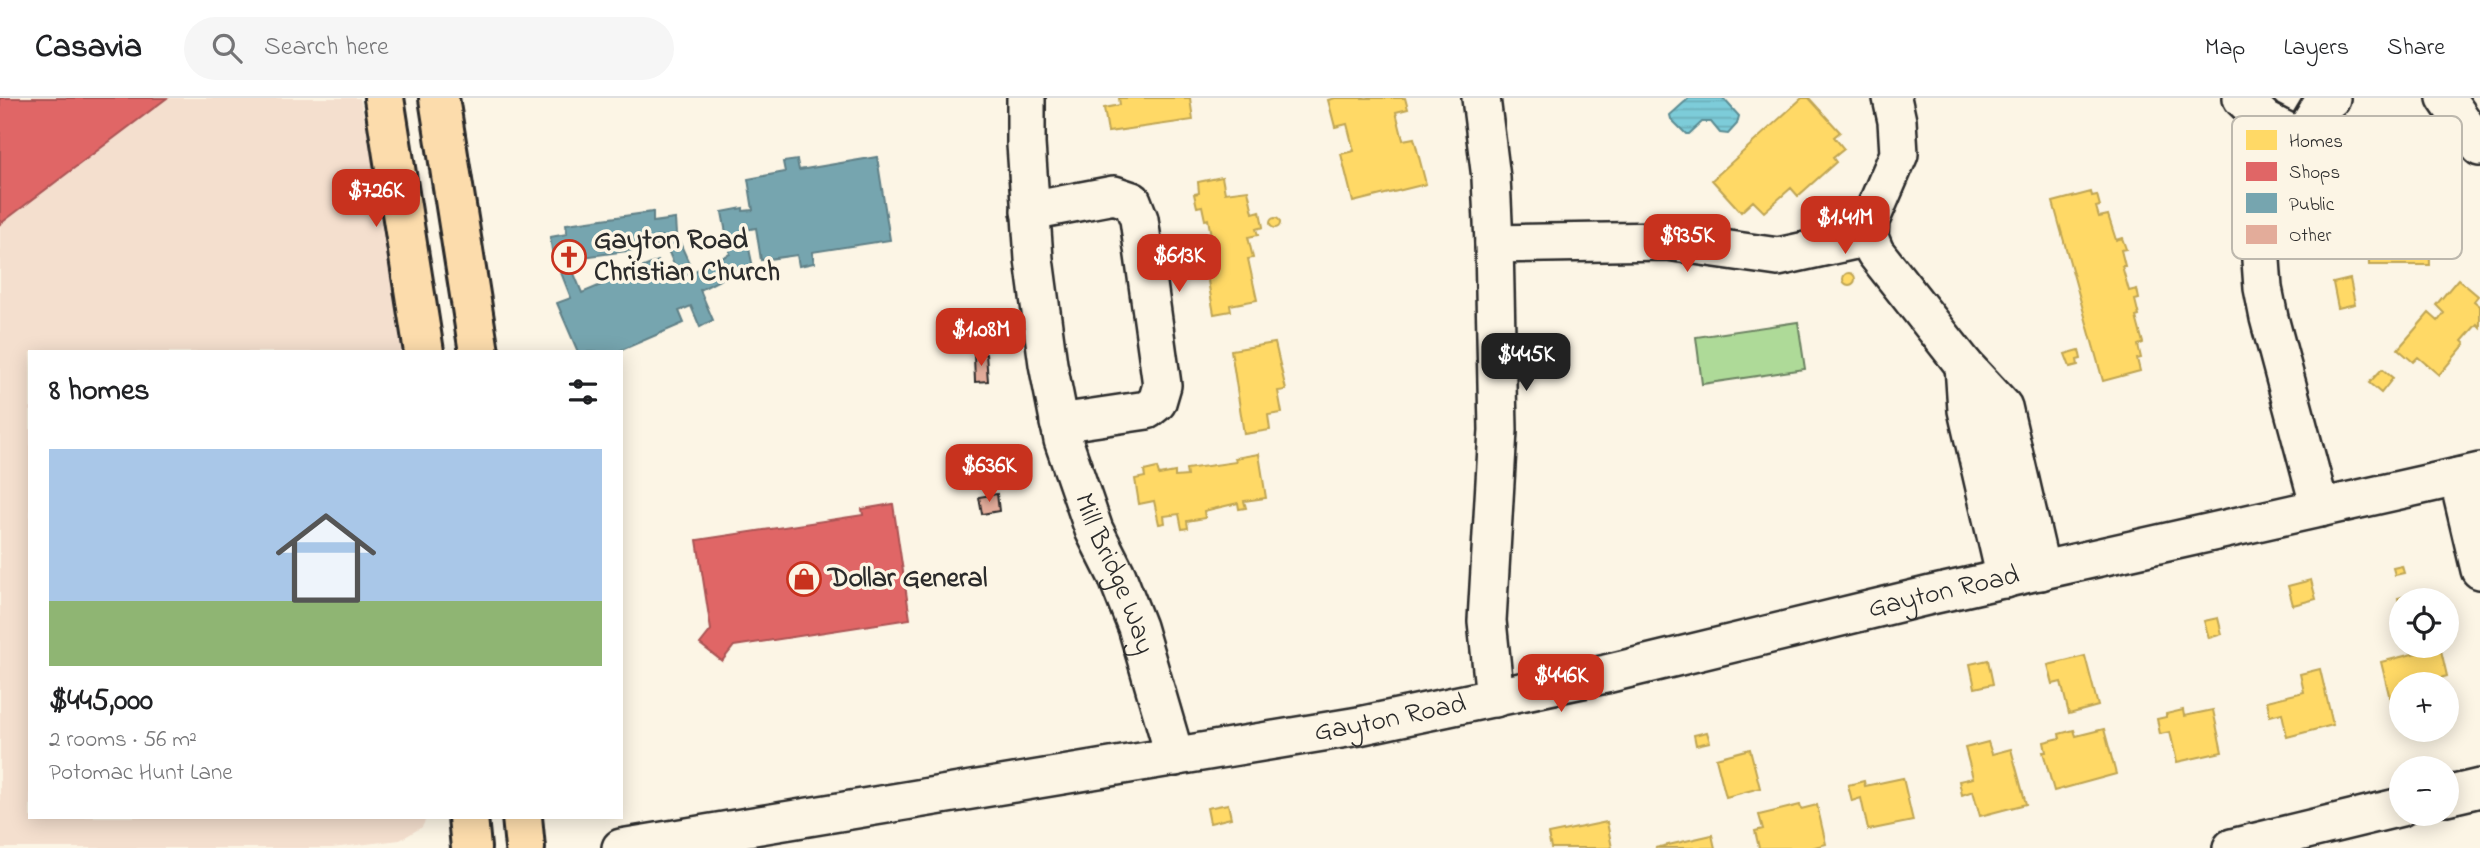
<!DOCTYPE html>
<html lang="en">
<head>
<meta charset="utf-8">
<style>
	:root { --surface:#fff; --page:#f6f6f6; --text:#202124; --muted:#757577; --line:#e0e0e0; --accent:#c8321e }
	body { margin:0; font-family:"Indie Flower",sans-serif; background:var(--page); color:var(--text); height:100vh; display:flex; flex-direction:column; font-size:26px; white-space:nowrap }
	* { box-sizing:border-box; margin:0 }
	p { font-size:23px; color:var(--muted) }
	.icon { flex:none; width:38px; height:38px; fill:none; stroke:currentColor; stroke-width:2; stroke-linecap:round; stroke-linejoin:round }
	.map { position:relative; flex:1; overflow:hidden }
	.panel { position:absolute; left:28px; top:252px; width:595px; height:469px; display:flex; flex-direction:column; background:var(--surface); border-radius:0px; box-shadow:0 4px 18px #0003 }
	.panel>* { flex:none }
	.controls { position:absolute; left:2389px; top:490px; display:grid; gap:14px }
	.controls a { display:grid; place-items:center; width:70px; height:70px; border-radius:50%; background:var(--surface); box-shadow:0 4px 18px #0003; font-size:35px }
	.price { position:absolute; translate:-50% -60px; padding:0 16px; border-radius:14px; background:var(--accent); color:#fff; font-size:23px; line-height:46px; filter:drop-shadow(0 2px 4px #0008) }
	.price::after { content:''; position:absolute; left:50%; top:42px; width:21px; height:16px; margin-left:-10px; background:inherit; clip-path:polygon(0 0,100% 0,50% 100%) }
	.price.selected { background:#222; color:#fff }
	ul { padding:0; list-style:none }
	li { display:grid; align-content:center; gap:14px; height:371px; padding:0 21px }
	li+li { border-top:2px solid var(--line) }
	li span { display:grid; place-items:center; height:217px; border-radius:0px; color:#555 }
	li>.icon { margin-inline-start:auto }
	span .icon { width:126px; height:126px; fill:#fffc; stroke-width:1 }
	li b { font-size:30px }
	h2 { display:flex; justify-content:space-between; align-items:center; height:84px; padding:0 21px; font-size:30px }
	header { display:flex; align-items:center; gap:42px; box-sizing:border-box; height:98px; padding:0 35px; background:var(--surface); border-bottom:2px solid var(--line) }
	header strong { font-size:33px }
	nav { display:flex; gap:38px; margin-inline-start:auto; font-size:24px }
	.search { width:490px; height:63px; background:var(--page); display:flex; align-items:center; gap:18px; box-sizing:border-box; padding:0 24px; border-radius:38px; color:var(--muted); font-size:26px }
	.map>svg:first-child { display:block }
</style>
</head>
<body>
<header>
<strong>Casavia</strong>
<div class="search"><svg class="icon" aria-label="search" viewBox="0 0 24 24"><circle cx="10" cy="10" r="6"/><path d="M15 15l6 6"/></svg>Search here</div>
<nav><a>Map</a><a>Layers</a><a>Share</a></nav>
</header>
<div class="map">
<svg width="2480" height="750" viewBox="0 0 2480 750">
	<defs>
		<pattern id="water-rules" width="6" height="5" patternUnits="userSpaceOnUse" patternTransform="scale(1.75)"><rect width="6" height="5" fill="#7dccd9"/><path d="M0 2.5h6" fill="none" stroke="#6cafba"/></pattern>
	</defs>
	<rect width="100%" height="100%" fill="#fcf5e5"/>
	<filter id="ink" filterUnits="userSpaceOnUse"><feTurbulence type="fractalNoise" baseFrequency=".0143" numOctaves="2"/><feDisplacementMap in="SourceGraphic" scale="14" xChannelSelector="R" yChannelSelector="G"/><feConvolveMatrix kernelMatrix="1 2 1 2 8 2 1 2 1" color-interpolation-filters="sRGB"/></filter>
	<g filter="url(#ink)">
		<!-- built -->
		<path fill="#f4dfce" d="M0,0H360L385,116L404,254H30V719H427L422,729L400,742L332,750H0Z"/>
		<!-- park -->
		<path fill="#aeda98" stroke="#6c8262" stroke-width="2" d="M1798,224L1805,271L1702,286L1696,239Z"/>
		<!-- water -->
		<path fill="url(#water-rules)" stroke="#5c8c93" stroke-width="2" d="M1689,0H1723L1739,18L1737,26L1728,36L1720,35L1711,24H1702L1689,36H1686L1671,21L1670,17Z"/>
		<!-- homes -->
		<path fill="#ffd966" stroke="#bfa554" stroke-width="2" d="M1119,0H1190L1193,22L1108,34L1104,10L1120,7Z
			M1335,0H1405L1408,11L1396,14L1403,42L1414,40L1426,86L1353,104L1341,56L1354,53L1347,26L1335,29L1328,2Z
			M1802,0H1809L1840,34L1834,39L1844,51L1833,60L1836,64L1798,98L1791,90L1764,114L1753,103L1741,114L1712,82Z
			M1222,79L1225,95L1248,92L1253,115L1260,113L1263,129L1256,131L1258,137L1248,139L1253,160L1248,161L1257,202L1230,207L1231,213L1214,216L1204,161L1209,160L1206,144L1212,143L1208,121L1205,122L1202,108L1197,109L1194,96L1199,95L1198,84Z
			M2430,80V115H2421V133H2429L2430,167H2369L2368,134L2362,135V113H2368V81Z
			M2091,94L2092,98L2097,97L2100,108L2096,109L2099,119L2108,117L2116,142L2122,140L2126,151L2121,152L2125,168H2122L2129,193L2137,191L2139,201L2135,202L2139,218L2136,219L2143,245L2138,247L2141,260L2137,261L2140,273L2103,283L2053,104Z
			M1270 125a5 5 0 1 1 10 0a5 5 0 1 1-10 0Z
			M1843 181a6 6 0 1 1 12 0a6 6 0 1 1-12 0Z
			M2350,181L2355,206L2338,210L2333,185Z
			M2458,181L2478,198L2474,203L2480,208V229L2477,226L2462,243L2465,246L2439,277L2418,259L2413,264L2398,251L2429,215L2438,223L2444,215L2436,207Z
			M1275,245L1286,292L1278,293L1282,315L1268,317L1270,332L1244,336L1231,252Z
			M2079,252L2081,261L2077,262L2078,267L2070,269L2065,256Z
			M2382,271L2393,280L2381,295L2369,285Z
			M1259,356L1266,400L1244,403L1246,410L1239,411L1238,405L1204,413L1205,420L1187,423L1188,430L1182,431L1179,416L1164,418L1165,425L1159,426L1154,403L1139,406L1135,381L1145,379L1144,373L1157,370L1159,377L1175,374V379L1187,378L1186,371L1236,364L1235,360Z
			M2402,468L2404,475L2395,477L2393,470Z
			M2311,482L2316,501L2293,507L2288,488Z
			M2415,496L2417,502H2401V513L2398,500Z
			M2218,520L2222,536L2209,540L2204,523Z
			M2426,548H2440L2447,578L2437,581L2438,586H2401V607L2392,609L2381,564L2428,552Z
			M2085,558L2098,608L2069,616L2061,584L2053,586L2048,567Z
			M1988,562L1993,586L1975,590L1970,566Z
			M2320,571L2333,627L2287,639L2282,615L2270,618L2267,603L2304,594L2300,576Z
			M2183,612L2184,618L2213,612L2222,654L2177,664L2170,634L2160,636L2157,621L2166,619V616Z
			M2104,631L2116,676L2054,693L2043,654H2046L2044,644L2060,640L2059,636L2074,632L2076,638Z
			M1707,634L1710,644L1696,647L1694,637Z
			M1988,644L1992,656L2011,651L2026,706L1980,718L1973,693L1962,697L1959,683L1973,680L1965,650Z
			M1750,651L1760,690L1726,699L1716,660Z
			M1903,680L1913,723L1868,732L1861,700L1852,703L1848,687L1864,683L1865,688Z
			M1228,706L1231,720L1210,725L1207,710Z
			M1800,707L1801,711L1817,707L1826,746L1811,750H1759L1755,733L1763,731L1759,717Z
			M1607,724L1612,750H1551L1548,736Z
			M1712,737L1715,750H1655Z"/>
		<!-- shops -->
		<path fill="#e06666" stroke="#aa5454" stroke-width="2" d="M0,0H167L0,126Z
			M893,406L910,521L734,548L722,563L700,546L711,532L697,442L863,417L862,411Z"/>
		<!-- public -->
		<path fill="#76a5af" stroke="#608087" stroke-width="2" fill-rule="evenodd" d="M877,59L890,142L812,154L814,165L799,168L797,157L761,162L756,130L745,132L754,174L732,178L731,176L700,192L713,222L700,229L691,208L679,213L684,225L617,254H578L557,205L571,200L552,152L550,139L567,136L566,126L653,114V124L675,121L676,136L693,174L730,156L722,114L743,110V113L753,112L748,81L785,74L783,64L797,62L799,72ZM662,138L676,171L664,175L658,163L582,195L568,161L657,149L656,139Z"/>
		<!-- building -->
		<path fill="#e3ac9a" stroke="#2b2b2b" stroke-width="2" d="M986,256L988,283L975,284L974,257Z
			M997,396L999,413L982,416L979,399Z"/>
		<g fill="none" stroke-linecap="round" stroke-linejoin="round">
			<!-- minor casing -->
			<g stroke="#2b2b2b" stroke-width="42">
				<g id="minor">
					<path id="s1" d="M1026,0V46L1034,161L1048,266L1063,342L1094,432L1117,478L1137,529L1175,659"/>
					<path d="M1481,0L1491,80L1494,146L1498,332L1487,523L1495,600"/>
					<path d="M1892,0L1897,23L1899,56L1870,123L1869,139L1875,154L1964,267"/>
					<path d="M2242,0L2266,23L2301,41"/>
					<path d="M2446,0L2480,49"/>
					<path d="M1030,113L1114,97L1132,103L1139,121L1162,287L1157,304L1147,312L1059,325"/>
					<path d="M1494,146L1667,143L1778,159L1869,139"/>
					<path d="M2458,379L2480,472"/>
					<path d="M2320,410L2269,220L2263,190L2259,134L2301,41L2321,8L2331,0"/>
					<path d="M2006,481L1967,312L1964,267L2003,309L2041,473"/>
					<path d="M2446,698L2480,690"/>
					<path id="s2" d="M621,750L1359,628L1606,576L1931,497L2480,374"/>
					<path d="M2232,750L2401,709"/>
				</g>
			</g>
			<!-- major casing -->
			<g stroke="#2b2b2b" stroke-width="44">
				<path id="major" d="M384,0L424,254
					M439,0L479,254
					M468,719L471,750
					M522,719L525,750"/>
			</g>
			<!-- minor -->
			<use href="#minor" stroke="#fcf5e5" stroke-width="37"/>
			<!-- major -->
			<use href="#major" stroke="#fcdcac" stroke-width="38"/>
		</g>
	</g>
	<!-- icons -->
	<defs>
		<g id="church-ring" transform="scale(1.75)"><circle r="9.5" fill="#fcf5e5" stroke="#c8321e" stroke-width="1.5"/><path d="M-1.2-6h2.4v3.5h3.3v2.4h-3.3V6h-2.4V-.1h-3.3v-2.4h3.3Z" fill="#c8321e"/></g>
		<g id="shop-ring" transform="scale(1.75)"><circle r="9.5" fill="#fcf5e5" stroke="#c8321e" stroke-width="1.5"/><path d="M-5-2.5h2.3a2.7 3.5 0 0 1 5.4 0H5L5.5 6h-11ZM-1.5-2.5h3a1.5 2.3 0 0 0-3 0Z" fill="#c8321e"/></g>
	</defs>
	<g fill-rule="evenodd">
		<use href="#church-ring" x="569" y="159"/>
		<use href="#shop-ring" x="804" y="481"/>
	</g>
	<g text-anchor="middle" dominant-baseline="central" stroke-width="7" stroke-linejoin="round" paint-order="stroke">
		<!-- poi labels -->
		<g font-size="28" font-weight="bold" fill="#2b2b2b" stroke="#fcf5e5" text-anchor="start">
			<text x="594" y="143">Gayton Road<tspan x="594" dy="32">Christian Church</tspan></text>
			<text x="828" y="481">Dollar General</text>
		</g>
		<!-- street labels -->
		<g font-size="28" fill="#2b2b2b" stroke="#fcf5e5">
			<text stroke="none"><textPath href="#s1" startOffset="488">Mill Bridge Way</textPath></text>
			<text stroke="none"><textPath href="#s2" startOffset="1348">Gayton Road</textPath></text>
			<text stroke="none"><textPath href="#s2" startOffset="780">Gayton Road</textPath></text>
		</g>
	</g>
	<!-- legend -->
	<rect x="2232" y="18" width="230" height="143" rx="10" fill="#fcf5e5" stroke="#bdb8ad" stroke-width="2"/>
	<rect x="2246" y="32" width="31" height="20" fill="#ffd966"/>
	<rect x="2246" y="64" width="31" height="19" fill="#e06666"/>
	<rect x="2246" y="95" width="31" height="20" fill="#76a5af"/>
	<rect x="2246" y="127" width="31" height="19" fill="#e3ac9a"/>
	<g font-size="19" fill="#2b2b2b">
		<text x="2289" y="49">Homes</text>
		<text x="2289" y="80">Shops</text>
		<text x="2289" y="112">Public</text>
		<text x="2289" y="143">Other</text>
	</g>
</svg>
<div class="controls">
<a><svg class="icon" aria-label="locate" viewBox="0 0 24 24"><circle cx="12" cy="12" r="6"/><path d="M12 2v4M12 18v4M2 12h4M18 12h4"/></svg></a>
<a>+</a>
<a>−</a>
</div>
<b class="price" style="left:376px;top:131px">$726K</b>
<b class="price" style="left:1845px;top:158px">$1.41M</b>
<b class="price" style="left:1687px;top:176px">$935K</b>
<b class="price" style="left:1179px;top:196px">$613K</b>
<b class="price" style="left:981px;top:270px">$1.08M</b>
<b class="price selected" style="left:1526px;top:295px">$445K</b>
<b class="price" style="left:989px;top:406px">$636K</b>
<b class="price" style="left:1561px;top:616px">$446K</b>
<section class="panel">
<h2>8 homes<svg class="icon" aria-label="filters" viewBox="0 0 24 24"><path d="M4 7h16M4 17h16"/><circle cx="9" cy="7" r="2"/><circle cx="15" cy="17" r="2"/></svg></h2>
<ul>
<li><span style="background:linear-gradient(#a9c7e8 70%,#8fb573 0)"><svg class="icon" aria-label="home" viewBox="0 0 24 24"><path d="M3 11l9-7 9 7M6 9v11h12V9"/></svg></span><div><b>$445,000</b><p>2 rooms · 56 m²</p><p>Potomac Hunt Lane</p></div></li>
</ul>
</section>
</div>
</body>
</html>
